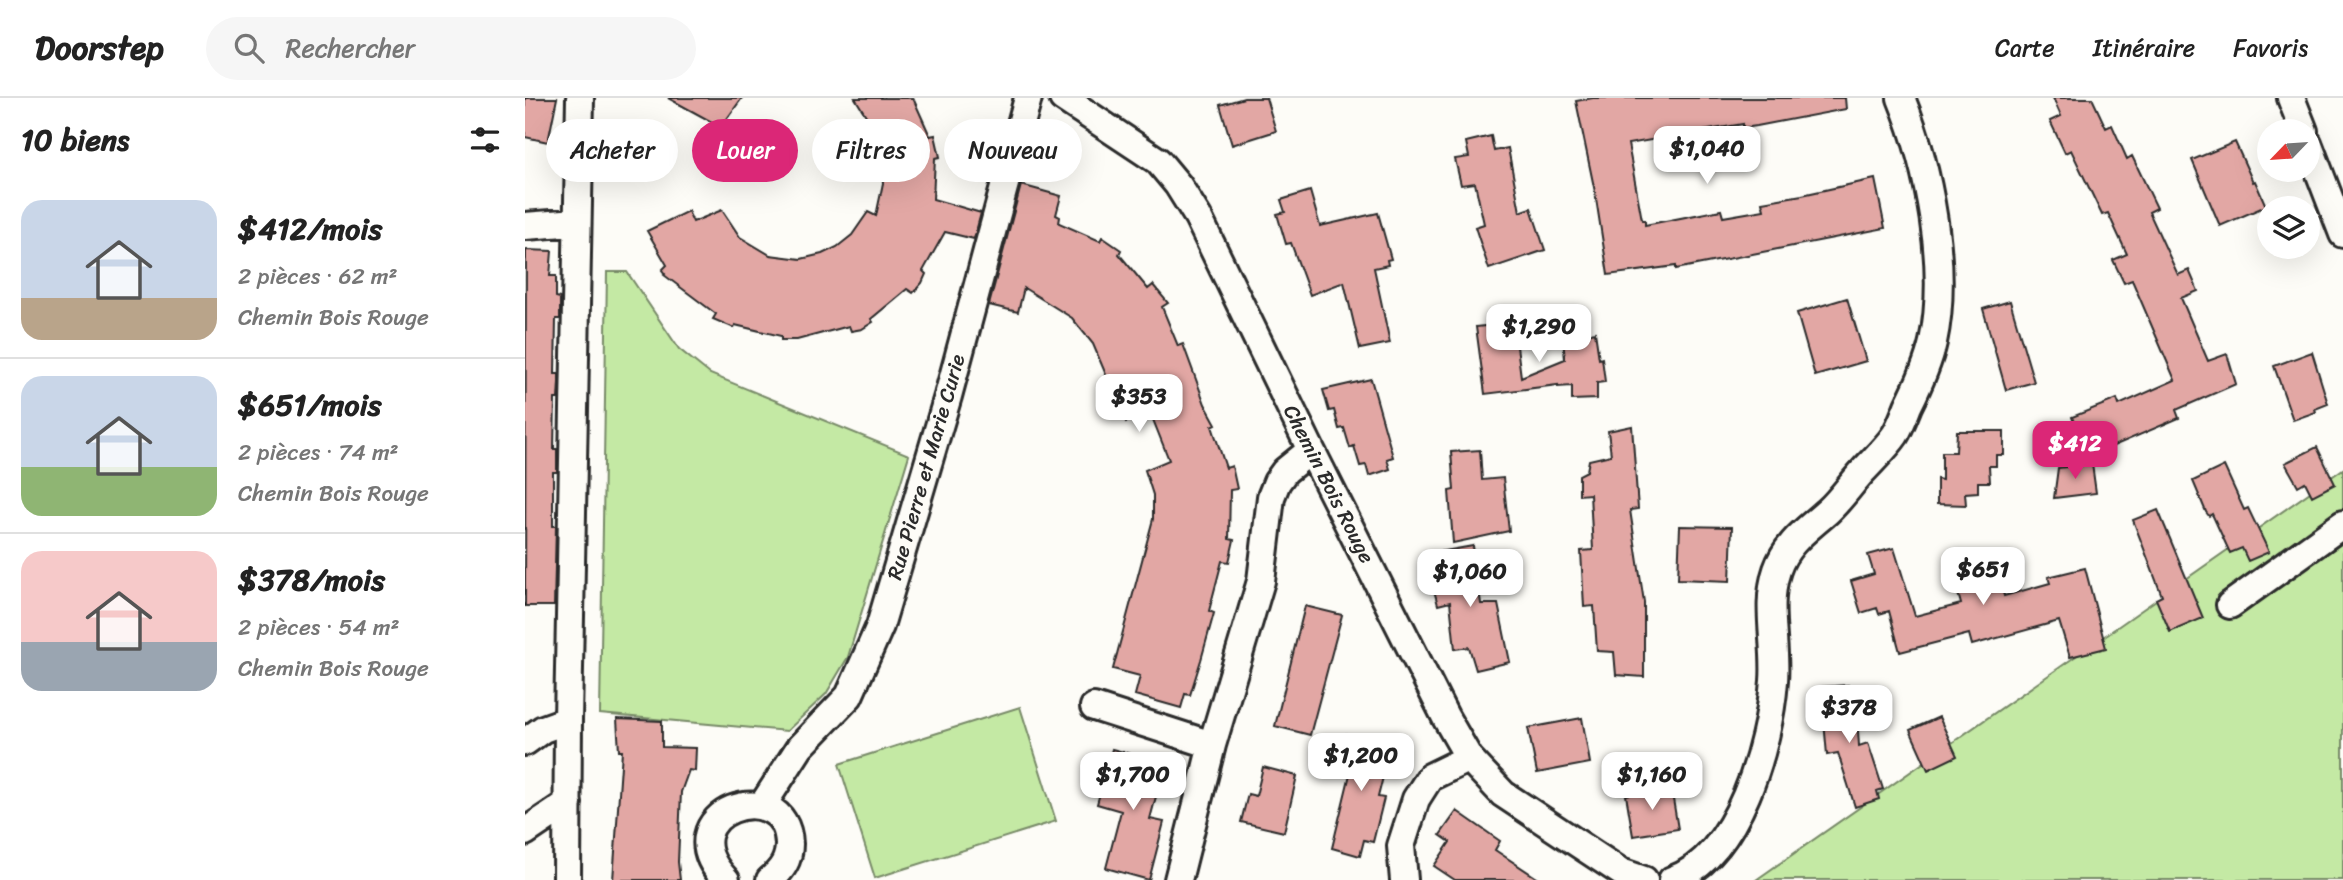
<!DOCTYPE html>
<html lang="fr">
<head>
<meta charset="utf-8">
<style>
	:root { --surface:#fff; --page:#f6f6f6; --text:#222; --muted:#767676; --line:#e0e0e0; --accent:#db2777 }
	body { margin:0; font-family:Sriracha,sans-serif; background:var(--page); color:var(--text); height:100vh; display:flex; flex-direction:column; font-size:26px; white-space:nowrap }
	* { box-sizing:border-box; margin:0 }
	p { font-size:23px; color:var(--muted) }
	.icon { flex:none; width:38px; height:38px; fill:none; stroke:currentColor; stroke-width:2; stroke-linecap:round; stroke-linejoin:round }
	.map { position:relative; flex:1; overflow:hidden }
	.panel { display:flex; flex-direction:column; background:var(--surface); width:525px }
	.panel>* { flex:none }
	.hud { position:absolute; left:21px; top:21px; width:665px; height:63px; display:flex; gap:14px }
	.needle { width:46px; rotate:245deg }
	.tools { position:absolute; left:1732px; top:21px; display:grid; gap:14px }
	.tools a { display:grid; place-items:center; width:63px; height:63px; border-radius:50%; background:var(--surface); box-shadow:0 7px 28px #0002; font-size:35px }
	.price { position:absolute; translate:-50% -60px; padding:0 16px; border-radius:14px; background:#fff; color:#222; font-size:23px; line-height:46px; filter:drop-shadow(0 2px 4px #0008) }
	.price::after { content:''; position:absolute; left:50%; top:42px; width:21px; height:16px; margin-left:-10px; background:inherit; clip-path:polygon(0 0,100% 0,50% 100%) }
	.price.current { background:var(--accent); color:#fff }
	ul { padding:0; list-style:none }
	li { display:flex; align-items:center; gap:21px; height:175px; padding:0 21px }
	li+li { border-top:2px solid var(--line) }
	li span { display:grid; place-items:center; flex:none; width:196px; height:140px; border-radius:21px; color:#555 }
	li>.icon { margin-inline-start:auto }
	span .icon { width:84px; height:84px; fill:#fffc; stroke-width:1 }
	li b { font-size:30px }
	h2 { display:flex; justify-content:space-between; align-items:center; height:84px; padding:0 21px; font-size:30px }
	.pill { padding:0 24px; border-radius:32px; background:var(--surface); box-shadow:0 7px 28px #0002; font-size:24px; line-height:63px }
	.pill.current { background:var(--accent); color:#fff }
	header { display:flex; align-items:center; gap:42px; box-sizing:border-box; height:98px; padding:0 35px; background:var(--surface); border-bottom:2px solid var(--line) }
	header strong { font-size:33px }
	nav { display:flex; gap:38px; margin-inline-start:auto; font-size:24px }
	.search { width:490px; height:63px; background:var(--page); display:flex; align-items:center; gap:18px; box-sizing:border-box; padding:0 24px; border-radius:38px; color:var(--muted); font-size:26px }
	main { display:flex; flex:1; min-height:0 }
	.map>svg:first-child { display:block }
</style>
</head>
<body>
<header>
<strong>Doorstep</strong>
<div class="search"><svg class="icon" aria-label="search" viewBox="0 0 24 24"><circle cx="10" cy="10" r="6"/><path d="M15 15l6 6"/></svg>Rechercher</div>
<nav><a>Carte</a><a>Itinéraire</a><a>Favoris</a></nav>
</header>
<main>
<section class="panel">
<h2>10 biens<svg class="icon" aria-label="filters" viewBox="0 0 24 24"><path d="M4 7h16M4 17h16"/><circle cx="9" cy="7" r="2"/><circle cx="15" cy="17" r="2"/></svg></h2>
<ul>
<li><span style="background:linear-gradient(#c9d6e8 70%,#b9a48a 0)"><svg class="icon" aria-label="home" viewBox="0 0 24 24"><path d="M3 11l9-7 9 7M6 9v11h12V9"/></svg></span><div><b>$412/mois</b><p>2 pièces · 62 m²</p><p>Chemin Bois Rouge</p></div></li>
<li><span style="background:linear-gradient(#c9d6e8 65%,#8fb573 0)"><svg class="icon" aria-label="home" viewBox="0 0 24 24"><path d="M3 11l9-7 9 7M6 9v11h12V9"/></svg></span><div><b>$651/mois</b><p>2 pièces · 74 m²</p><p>Chemin Bois Rouge</p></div></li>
<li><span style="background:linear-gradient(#f6c9c9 65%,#9aa5b1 0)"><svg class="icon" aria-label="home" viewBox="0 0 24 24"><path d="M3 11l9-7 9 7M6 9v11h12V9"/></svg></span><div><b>$378/mois</b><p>2 pièces · 54 m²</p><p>Chemin Bois Rouge</p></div></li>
</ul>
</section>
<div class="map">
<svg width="1818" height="782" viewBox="0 0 1818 782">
	<rect width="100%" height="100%" fill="#fdfcf7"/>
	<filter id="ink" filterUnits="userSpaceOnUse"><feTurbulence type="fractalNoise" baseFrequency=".0143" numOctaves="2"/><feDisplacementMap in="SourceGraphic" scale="14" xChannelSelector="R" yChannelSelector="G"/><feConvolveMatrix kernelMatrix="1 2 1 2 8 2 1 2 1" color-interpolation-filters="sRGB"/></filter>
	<g filter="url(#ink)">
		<!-- green -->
		<path fill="#c4e9a4" stroke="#788a68" stroke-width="2" d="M82,174H102L154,251L185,276L384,357L323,559L301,596L262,633L75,616Z
			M1818,371V782H1231Z
			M495,609L531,723L350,780L314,666Z"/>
		<!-- building -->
		<path fill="#e2a7a4" stroke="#2b2b2b" stroke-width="2" d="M0,0H32L23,44L0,39Z
			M143,0H217L196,29Z
			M330,0H388L405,38L410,37L415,59L410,60L408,101L456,115L449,141L420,134L398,173L401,176L397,185L388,195L382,191L346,221L348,224L337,231L326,233L324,228L272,242H256V238L210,227L209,230L188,221L191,216L139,177L140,176L137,172L142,167L122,133L163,113L168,124L197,112L215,139L245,157L276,161L297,156L312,149L327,137L343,114L351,118L358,85L355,46L348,29Z
			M719,0H741L751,33L707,47L695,7Z
			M1068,0H1320L1321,11L1232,28L1218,30V26L1103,46L1117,122H1120V127L1196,112L1198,119L1239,112L1237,104L1277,97L1350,81L1360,130L1151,171V168L1083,177L1070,94L1051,3Z
			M1528,0H1567L1581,30L1587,27L1602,61L1607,58L1632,110L1624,114L1653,177L1664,172L1673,193L1656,200L1683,263L1702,256L1711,286L1651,312L1654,320L1563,359L1547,319L1592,301L1594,307L1650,282L1607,182L1599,185L1588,162L1602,156L1583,115L1577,117L1546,52L1540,55L1525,23L1536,18Z
			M966,38L969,53L983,50L995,114L1006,110L1020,152L964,171L950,129L959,126L950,85L936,87L930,61L944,59L941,44Z
			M1710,44L1728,84L1730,83L1741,108L1695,128L1667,62Z
			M496,87L536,98L531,117L535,119L534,125L575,143L577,139L596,152L594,156L623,191L628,187L643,205L637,209L653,248L658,246L680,306L691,326L687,328L701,370L707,368L712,391L705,392L704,441L709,442L704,464L697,463L684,513L689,515L676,562L665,597L660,596L656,610L610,597L615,578L588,571L628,421V397L620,372L644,362L625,314L601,324L568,246L547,220L499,190L493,214L464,207Z
			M785,93L795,128L853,115L866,161L862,162L863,167L849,170L865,245L835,251L819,184L785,197L766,145L761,146L752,116L760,114L756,102Z
			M1,152L27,153L25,178H31V199L35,200V221H31L30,276H34V284L33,301H30L29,351H32V374H28V428H31L29,508H0Z
			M1322,200L1341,263L1290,278L1272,215Z
			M1485,203L1509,284L1481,292L1458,211Z
			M989,225L996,279L1040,261L1038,242L1070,234L1074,261L1077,260L1080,284L1072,285V301L1047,302V288L1033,289V287L960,296L951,229Z
			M1787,254L1803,306L1790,311L1791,314L1768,322L1749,268Z
			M846,281L868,359L862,361L865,371L844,378L841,367L835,368L829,348L825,350L819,330L814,331L809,312L804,313L798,292Z
			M1107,328L1113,411L1105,412L1119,504V579L1091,577L1089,554L1072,553L1069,508L1059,509L1056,453L1068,452L1065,396L1054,397V377L1062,373L1064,362L1086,357L1083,333Z
			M1432,333H1479V357H1471V368H1464L1465,384H1453V394L1440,395L1441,407L1412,406V381L1417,382V354H1431Z
			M1792,349L1810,386L1787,398L1780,384L1773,388L1760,365Z
			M955,352L957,382L978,380L984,433L928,445L924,393L929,392L926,354Z
			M1567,366L1571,395L1529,400L1533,370Z
			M1699,368L1719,412L1723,410L1744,454L1723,463L1717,450L1705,455L1687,416L1684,418L1681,414L1668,383Z
			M1633,412L1678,520L1645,534L1631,501L1637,498L1608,422Z
			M1155,428L1207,429L1205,483L1153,481Z
			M948,448L956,506H973L985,564L951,572L944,549L930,551L925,504L913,507L906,481L916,476L914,454Z
			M1369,450L1390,518L1436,506L1426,471L1469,460L1479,498L1525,485L1523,479L1560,470L1581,550L1545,559L1534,523L1447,547L1444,536L1375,554L1364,513L1354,516L1352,510L1336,515L1326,483L1349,476L1343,457Z
			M780,508L817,517L785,637L750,628Z
			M1323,587L1324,603L1331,602L1334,648L1343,645L1358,691L1352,693L1354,701L1330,709L1313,655L1302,657L1296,589Z
			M1414,619L1432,658L1403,672L1385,632Z
			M1057,620L1065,665L1012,675L1003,630Z
			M92,621L137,623V649L171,650L170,673L164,672L156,694L153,764L155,782H88L97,653H94Z
			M822,636L866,647L853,699L859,700L848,744L839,742L835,758L807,750L826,672L814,669Z
			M587,651L640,665L625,721L639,724L624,782L581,770L596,713L572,706Z
			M738,669L772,678L759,734L716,724L723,696L731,698Z
			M1146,689L1153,731L1108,738L1101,697Z
			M932,713L975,743L970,752L1015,782H930L909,768L925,744L915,737Z"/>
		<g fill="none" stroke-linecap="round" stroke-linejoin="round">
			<!-- minor casing -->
			<g stroke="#2b2b2b" stroke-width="32">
				<path id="minor" d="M538,0L633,63L653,87L673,119L786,352L921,620L944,660L978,696L1096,774L1119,782
					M1766,0L1779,33
					M1783,45L1818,136
					M0,128L52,124
					M1705,507L1818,426
					M569,609L687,647
					M0,644L18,631L43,622
					M237,708L275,649L324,598L355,528L423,298L503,0
					M0,734L43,705
					M42,782L43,622L55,0
					M201,782C136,714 262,673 264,746C264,762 257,772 245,782
					M653,782L687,647L736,483L746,399L752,384L760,373L786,352
					M879,782L876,748L891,701L905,679L944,660
					M1147,782C1214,758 1244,647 1249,583C1252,547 1240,507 1252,472C1261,445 1283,431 1303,413C1316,401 1326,386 1338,373C1348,362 1361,350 1370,337C1375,329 1379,318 1383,308C1393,288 1403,267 1408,244C1424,170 1404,69 1376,0"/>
			</g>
			<!-- minor -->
			<use href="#minor" stroke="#fdfcf7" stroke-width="26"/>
		</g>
	</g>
	<g text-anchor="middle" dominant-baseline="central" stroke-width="6" stroke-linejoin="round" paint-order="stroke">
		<!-- street labels -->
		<g font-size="21" fill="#2b2b2b" stroke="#fdfcf7">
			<text transform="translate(401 369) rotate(-74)">Rue Pierre et Marie Curie</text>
			<text transform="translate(804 386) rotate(63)">Chemin Bois Rouge</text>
		</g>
	</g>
</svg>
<div class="tools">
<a><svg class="needle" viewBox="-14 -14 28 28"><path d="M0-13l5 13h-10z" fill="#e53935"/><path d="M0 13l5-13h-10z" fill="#767676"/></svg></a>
<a><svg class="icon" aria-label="layers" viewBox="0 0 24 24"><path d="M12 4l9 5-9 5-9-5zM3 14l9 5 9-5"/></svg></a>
</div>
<b class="price" style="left:1182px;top:88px">$1,040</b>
<b class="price" style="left:1014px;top:266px">$1,290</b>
<b class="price" style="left:614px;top:336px">$353</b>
<b class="price current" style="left:1550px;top:383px">$412</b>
<b class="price" style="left:1458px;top:509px">$651</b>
<b class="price" style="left:945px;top:511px">$1,060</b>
<b class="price" style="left:1324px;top:647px">$378</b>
<b class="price" style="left:836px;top:695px">$1,200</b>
<b class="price" style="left:608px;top:714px">$1,700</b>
<b class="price" style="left:1127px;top:714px">$1,160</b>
<div class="hud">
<a class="pill">Acheter</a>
<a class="pill current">Louer</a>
<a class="pill">Filtres</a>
<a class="pill">Nouveau</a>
</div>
</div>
</main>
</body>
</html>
